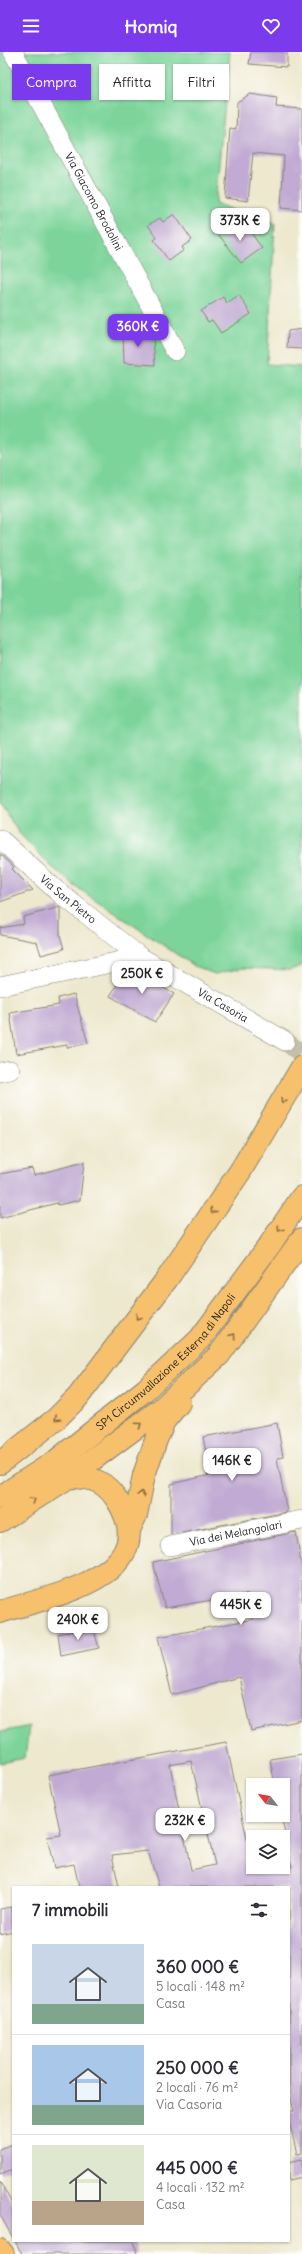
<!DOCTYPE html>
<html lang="it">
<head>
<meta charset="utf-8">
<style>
	:root { --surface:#fff; --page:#f7f7f7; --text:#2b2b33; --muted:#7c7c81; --line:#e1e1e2; --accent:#7c3aed }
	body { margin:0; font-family:Delius,sans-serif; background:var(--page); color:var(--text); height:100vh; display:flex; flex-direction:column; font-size:15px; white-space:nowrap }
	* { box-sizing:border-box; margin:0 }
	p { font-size:13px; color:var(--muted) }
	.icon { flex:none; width:22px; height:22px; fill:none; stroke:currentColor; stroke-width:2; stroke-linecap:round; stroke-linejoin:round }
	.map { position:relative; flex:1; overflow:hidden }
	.sheet { position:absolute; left:12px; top:1834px; width:278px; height:356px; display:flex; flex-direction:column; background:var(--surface); border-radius:0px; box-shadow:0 1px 3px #0004 }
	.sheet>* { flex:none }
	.top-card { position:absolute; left:12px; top:12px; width:278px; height:36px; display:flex; gap:8px }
	.needle { width:26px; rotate:301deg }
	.controls { position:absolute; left:246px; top:1726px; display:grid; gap:8px }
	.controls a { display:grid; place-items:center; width:44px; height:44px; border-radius:0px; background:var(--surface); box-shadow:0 1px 3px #0004; font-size:20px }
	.price { position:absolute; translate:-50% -34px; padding:0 9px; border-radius:8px; background:#fff; color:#222; font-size:13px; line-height:26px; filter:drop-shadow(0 1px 2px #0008) }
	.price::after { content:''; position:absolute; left:50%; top:24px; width:12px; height:9px; margin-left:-6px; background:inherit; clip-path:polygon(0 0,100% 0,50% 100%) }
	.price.current { background:var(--accent); color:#fff }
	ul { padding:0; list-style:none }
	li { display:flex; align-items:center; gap:12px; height:100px; padding:0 20px }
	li+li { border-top:1px solid var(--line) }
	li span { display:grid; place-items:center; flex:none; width:112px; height:80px; border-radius:0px; color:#555 }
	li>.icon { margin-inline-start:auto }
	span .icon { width:48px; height:48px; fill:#fffc; stroke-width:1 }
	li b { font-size:17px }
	h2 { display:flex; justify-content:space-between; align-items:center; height:48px; padding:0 20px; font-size:17px }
	.tag { padding:0 14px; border-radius:0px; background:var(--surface); box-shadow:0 1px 3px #0004; font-size:14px; line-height:36px }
	.tag.current { background:var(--accent); color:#fff }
	header { display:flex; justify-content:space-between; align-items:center; height:52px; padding:0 20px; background:var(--accent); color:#fff; font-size:18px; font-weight:700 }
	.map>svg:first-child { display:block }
</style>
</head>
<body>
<header><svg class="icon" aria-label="menu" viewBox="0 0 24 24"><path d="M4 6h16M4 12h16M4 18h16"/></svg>Homiq<svg class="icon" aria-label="heart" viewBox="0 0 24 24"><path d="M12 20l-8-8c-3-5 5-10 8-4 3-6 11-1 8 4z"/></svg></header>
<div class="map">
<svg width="302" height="2202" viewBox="0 0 302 2202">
	<rect width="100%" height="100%" fill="#fdfcf7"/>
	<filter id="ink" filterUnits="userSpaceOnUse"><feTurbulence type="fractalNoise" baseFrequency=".025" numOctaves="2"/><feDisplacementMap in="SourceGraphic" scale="8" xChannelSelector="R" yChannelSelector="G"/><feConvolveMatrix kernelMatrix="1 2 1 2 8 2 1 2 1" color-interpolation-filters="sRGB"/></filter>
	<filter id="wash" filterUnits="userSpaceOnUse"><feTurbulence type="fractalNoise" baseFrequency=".012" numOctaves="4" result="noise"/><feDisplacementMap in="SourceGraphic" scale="16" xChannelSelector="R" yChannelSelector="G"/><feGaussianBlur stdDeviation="0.9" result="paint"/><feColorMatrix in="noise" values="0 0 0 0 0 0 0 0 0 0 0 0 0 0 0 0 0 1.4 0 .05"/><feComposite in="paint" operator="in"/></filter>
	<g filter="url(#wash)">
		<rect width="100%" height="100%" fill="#ede8ce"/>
		<!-- green -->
		<path fill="#7bd49a" stroke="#4c785b" d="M0,0H230L215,152L275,172L267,312L302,315V914L290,918L243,916L215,922L194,914L75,834L51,814L18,780L0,751Z
			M29,1674L25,1706L0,1711V1680Z"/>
		<g id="blocks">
			<!-- building -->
			<path fill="#c1aad3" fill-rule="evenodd" d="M251,0H287V15L249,12Z
				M250,42L277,46L276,55L302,57V158L281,156L284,104L253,101L248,149L225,146L230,76L236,77L237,50Z
				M174,162L192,188L182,195L184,198L169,209L154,188L157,186L148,173L160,166L163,170Z
				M243,170L262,196L241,211L218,182L230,174L233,177Z
				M239,243L251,262L221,281L212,268L208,270L201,259L223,245L227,251Z
				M302,277V297L287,296L288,279Z
				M123,280H146L153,287L155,313L124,311Z
				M0,802L14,815L12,817L33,838L0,850Z
				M60,855V883L64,897L41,903L37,890L0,883V876L24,872L23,865Z
				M132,918L174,942L155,970L110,944L126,919Z
				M74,942L88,991L67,996V993L16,1002L10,961L59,953L58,946Z
				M84,1110L80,1148L58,1153L57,1151L0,1166V1122L32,1116L34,1123Z
				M277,1371L283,1405L277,1406L287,1460L171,1483V1432L210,1423L203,1385Z
				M296,1480L302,1517V1668L251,1679L239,1625L172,1643L158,1585L254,1567L248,1542L165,1556L153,1510Z
				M93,1575L99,1596L61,1604L58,1582Z
				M226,1690L251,1805H253V1815H292L281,1763H283V1733H275L270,1707L302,1702V2101L297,2102L289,2069V2059H294L289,2039V1835H159L148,1799L112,1803L119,1835H79L74,1812L54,1816L47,1785L61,1783L48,1723ZM191,1709L215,1813L191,1818L170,1713Z
				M12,1855L13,1879L0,1882V1857Z
				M13,2092V2117L0,2122V2097Z
				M302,2107V2125L289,2128V2110Z
				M0,2130L13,2153V2186L0,2163Z
				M15,2189H134L137,2202H22Z"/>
		</g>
	</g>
	<g filter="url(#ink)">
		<use href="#blocks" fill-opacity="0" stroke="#848275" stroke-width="1"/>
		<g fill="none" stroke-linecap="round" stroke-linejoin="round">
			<!-- minor-tunnel -->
			<path stroke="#c3bfaa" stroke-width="19" stroke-dasharray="19 10" stroke-linecap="butt" d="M285,989L302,1002"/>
			<!-- minor casing -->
			<g stroke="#848275" stroke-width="20">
				<g id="minor">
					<path id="s1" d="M13,0L175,299"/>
					<path id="s2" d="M0,787L56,838L140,905L285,989"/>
					<path d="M0,934L140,905"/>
					<path d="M0,1020L10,1018"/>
					<path id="s3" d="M170,1494L302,1468"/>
				</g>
			</g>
			<!-- major casing -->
			<g stroke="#848275" stroke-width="24">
				<path id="major" d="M0,2198L3,2202"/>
			</g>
			<!-- highway casing -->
			<g stroke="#848275" stroke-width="24">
				<g id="highway">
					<path d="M0,1411L56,1367L78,1345L167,1227L241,1118L302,1015"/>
					<path id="s4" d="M0,1445L56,1409L145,1338L200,1287L269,1194L302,1145"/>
					<path d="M0,1469L69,1425L161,1357L219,1303L302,1187"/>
					<path d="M129,1478L136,1463L144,1423L156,1388L164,1369L179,1351"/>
					<path d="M0,1560C47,1545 163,1525 119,1451C106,1429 93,1425 69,1425"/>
				</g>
			</g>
			<!-- minor -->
			<use href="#minor" stroke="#fff" stroke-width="19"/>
			<!-- major -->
			<use href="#major" stroke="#f7c06c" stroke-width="22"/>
			<!-- highway -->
			<use href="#highway" stroke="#f7c06c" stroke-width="22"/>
		</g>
		<!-- one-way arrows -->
		<defs><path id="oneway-chevron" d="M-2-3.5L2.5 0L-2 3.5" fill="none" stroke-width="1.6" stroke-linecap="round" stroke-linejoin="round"/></defs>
		<g stroke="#8a6e44">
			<use href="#oneway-chevron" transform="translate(283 1049) rotate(121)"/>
			<use href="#oneway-chevron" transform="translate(213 1159) rotate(124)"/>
			<use href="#oneway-chevron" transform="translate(280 1177) rotate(124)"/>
			<use href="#oneway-chevron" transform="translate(138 1265) rotate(127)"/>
			<use href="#oneway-chevron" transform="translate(233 1284) rotate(-54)"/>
			<use href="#oneway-chevron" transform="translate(57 1366) rotate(138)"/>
			<use href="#oneway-chevron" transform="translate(139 1373) rotate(-36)"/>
			<use href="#oneway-chevron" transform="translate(141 1442) rotate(-78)"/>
			<use href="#oneway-chevron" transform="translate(33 1448) rotate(-33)"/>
		</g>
	</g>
	<g text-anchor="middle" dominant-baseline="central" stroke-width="4" stroke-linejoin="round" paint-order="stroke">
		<!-- street labels -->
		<g font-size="11" fill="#1c1c1c" stroke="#fdfcf7">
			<text stroke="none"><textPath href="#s1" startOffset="170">Via Giacomo Brodolini</textPath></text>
			<text stroke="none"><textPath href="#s2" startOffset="91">Via San Pietro</textPath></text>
			<text stroke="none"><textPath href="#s2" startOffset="279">Via Casoria</textPath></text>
			<text stroke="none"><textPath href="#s4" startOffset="215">SP1 Circumvallazione Esterna di Napoli</textPath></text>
			<text stroke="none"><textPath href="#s3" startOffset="67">Via dei Melangolari</textPath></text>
		</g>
	</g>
</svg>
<div class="controls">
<a><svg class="needle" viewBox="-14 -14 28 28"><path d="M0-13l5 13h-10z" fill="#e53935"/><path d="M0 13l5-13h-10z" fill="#7c7c81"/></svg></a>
<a><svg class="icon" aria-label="layers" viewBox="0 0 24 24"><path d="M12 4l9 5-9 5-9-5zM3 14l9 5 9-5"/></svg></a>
</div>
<b class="price" style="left:240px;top:190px">373K €</b>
<b class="price current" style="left:138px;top:296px">360K €</b>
<b class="price" style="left:142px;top:943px">250K €</b>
<b class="price" style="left:232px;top:1430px">146K €</b>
<b class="price" style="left:241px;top:1574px">445K €</b>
<b class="price" style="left:78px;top:1589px">240K €</b>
<b class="price" style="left:185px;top:1790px">232K €</b>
<div class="top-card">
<a class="tag current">Compra</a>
<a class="tag">Affitta</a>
<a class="tag">Filtri</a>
</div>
<section class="sheet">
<h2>7 immobili<svg class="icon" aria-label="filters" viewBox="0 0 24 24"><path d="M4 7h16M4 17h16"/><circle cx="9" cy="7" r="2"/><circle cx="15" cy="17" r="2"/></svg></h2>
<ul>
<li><span style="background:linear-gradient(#c9d6e8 75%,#7fa58c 0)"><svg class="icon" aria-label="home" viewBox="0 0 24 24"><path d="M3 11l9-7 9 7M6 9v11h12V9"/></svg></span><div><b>360 000 €</b><p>5 locali · 148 m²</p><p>Casa</p></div></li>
<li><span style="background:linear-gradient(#a9c7e8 75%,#7fa58c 0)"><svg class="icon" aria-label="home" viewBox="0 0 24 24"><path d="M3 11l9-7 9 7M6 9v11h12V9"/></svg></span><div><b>250 000 €</b><p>2 locali · 76 m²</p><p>Via Casoria</p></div></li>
<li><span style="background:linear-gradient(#dfe7d0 70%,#b9a48a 0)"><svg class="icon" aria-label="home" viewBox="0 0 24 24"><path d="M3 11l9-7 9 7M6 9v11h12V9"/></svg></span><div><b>445 000 €</b><p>4 locali · 132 m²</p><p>Casa</p></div></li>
</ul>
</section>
</div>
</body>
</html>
